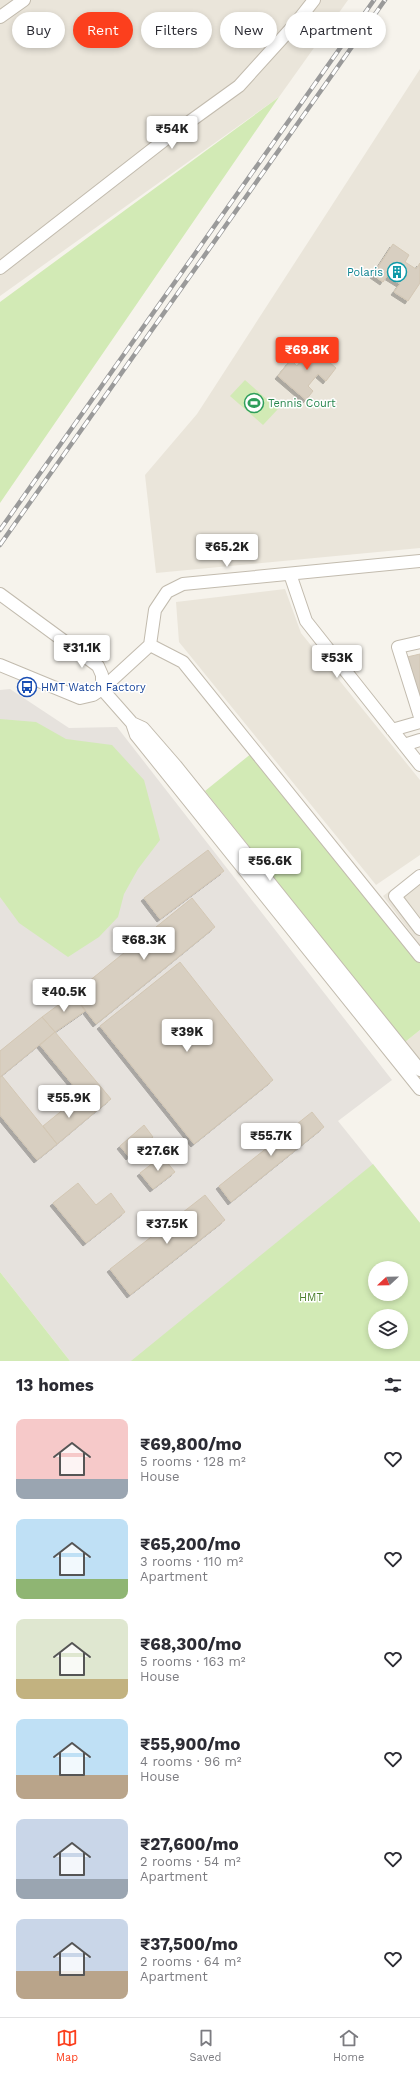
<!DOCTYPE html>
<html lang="en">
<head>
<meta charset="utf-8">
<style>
	:root { --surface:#fff; --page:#f7f7f7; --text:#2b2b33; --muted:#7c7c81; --line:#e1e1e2; --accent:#fc3f1d }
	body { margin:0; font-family:"Work Sans",sans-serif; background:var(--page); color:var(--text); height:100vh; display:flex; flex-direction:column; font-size:15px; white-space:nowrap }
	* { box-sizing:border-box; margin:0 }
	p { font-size:13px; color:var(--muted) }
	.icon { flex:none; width:22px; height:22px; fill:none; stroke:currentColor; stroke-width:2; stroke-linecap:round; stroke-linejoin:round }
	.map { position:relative; height:1361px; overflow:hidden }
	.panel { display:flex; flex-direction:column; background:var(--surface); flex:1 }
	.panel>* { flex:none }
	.guide { position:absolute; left:12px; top:12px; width:396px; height:36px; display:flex; gap:8px }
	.needle { width:26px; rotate:248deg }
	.tools { position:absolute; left:368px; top:1261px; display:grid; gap:8px }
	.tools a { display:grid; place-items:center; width:40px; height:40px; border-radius:50%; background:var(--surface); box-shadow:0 2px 6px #0003; font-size:20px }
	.price { position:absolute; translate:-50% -34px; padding:0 9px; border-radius:4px; background:#fff; color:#222; font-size:13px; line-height:26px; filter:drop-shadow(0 1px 2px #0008) }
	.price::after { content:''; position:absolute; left:50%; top:24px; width:12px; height:9px; margin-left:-6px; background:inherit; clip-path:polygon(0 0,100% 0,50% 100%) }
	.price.active { background:var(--accent); color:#fff }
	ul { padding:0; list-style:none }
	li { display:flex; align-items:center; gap:12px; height:100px; padding:0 16px }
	li span { display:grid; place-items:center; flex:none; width:112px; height:80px; border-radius:8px; color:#555 }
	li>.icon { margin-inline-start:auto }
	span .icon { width:48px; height:48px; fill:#fffc; stroke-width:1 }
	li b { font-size:17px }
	h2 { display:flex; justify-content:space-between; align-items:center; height:48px; padding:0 16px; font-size:17px }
	.tag { padding:0 14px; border-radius:18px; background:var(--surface); box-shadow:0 2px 6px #0003; font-size:14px; line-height:36px }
	.tag.active { background:var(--accent); color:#fff }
	.tabs { display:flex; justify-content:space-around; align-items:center; height:56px; border-top:1px solid var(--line); background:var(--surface); font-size:11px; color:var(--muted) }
	.tabs a { display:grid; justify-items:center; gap:2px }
	.tabs .active { color:var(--accent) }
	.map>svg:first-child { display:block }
</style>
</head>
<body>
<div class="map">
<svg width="420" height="1361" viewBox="0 0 420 1361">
	<defs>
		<filter id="shadow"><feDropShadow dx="-3" dy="3" stdDeviation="0" flood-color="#0004"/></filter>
	</defs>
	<rect width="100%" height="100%" fill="#f6f3ec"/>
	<!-- residential -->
	<path fill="#eae5da" d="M0,0H348L279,97L0,296Z
		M420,69V548L156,573L145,475L197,414Z
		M285,589L301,633L420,780V855L376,885L179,642L176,602Z
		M420,869V945L383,896Z
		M420,1030V1061L405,1042Z"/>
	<!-- industrial -->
	<path fill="#e6e2dd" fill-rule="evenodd" d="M10,689L69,728L117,727L392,1080L338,1121L420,1223V1361H70L0,1272V690ZM375,1268H401V1294H375ZM375,1316H401V1342H375Z"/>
	<!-- green -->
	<path fill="#d2eab5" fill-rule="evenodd" d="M279,97L0,503V302Z
		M245,380L278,409L263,425L230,396Z
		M0,719L36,722L66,739L112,745L144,780L160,840L138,869L124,894L118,917L99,937L68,957L19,923L0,897Z
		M252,753L420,963V1030L405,1042L205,791Z
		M373,1164L420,1223V1361H131ZM375,1268H401V1294H375ZM375,1316H401V1342H375Z
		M0,1272L70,1361H0Z"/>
	<!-- building -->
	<path fill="#d8cfc1" stroke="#d3c7b4" filter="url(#shadow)" d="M393,244L409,255L405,262L416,269L420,263V283L408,301L394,292L400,284L387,276L383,282L373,275Z
		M306,342L336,368L326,381L318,374L308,386L313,391L306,400L278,376L291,360L297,366L306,356L299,351Z
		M420,654V699L407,657Z
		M208,850L224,871L160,919L144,898Z
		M192,898L215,927L96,1024L73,994Z
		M180,962L273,1080L194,1144L100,1026Z
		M73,994L85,1011L55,1032L42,1017Z
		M42,1017L55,1032L0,1077V1051Z
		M55,1032L111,1099L95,1112L40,1045Z
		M2,1076L57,1144L37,1160L0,1115V1077Z
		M81,1095L95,1112L57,1144L43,1126Z
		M312,1112L324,1127L231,1202L219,1186Z
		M144,1125L153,1137L129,1157L120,1146Z
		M162,1156L175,1172L153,1189L140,1173Z
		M78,1183L96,1205L111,1193L125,1212L86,1243L53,1203Z
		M205,1195L225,1220L130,1295L110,1269Z"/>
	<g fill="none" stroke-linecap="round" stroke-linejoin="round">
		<!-- minor casing -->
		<g stroke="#c2bbae" stroke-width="14">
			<path id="minor" d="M0,17L24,0
				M0,268L167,138L239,86L296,23L314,0
				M420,561L183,584L167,592L155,610L150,645L102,689L132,723L136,735L420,1089
				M290,574L306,621L420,765
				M0,594L98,666L102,675V689L93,695L80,698L0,665
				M420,642L398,647L420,717
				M150,645L183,662L420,956
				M132,723L143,728L176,766L420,1070
				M392,730L420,722
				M404,745L420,740
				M420,876L395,896L420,929"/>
		</g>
		<!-- minor -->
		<use href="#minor" stroke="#fff" stroke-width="12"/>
		<!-- rail casing -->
		<g stroke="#9a9a9a" stroke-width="4.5">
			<path id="rail" d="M0,530L374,0
				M0,545L385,0"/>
		</g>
		<!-- rail -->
		<use href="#rail" stroke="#fff" stroke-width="3" stroke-dasharray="9" stroke-linecap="butt"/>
	</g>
	<!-- icons -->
	<defs>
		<g id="building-ring" transform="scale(1)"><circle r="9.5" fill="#fff" stroke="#0f9aa8" stroke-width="1.5"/><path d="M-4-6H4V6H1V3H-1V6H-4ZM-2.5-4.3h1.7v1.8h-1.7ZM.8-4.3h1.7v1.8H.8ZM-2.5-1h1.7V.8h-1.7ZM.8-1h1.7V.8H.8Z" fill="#0f9aa8"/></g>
		<g id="stadium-ring" transform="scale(1)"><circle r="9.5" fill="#fff" stroke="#2e9e5b" stroke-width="1.5"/><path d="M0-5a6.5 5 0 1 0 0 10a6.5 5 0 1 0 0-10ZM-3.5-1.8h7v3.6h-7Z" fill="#2e9e5b"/></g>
		<g id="bus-ring" transform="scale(1)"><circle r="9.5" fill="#fff" stroke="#1a4fb4" stroke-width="1.5"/><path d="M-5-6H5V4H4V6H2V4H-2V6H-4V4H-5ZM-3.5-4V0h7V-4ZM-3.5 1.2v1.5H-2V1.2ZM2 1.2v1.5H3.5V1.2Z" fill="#1a4fb4"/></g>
	</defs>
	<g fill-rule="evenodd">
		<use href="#building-ring" x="397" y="272"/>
		<use href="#stadium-ring" x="254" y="403"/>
		<use href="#bus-ring" x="27" y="687"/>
	</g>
	<g text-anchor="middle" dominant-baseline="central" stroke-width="3" stroke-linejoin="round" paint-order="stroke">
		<!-- culture labels -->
		<g font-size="11" fill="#0d838f" stroke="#fff" text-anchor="end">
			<text x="383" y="272">Polaris</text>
		</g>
		<!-- leisure labels -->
		<g font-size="11" fill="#27864d" stroke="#fff" text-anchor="start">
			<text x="268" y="403">Tennis Court</text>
		</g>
		<!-- transit labels -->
		<g font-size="11" fill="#164399" stroke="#fff" text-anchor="start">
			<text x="41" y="687">HMT Watch Factory</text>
		</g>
		<!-- park labels -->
		<g font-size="11" fill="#4a7f2a" stroke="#fff">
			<text x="311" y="1297">HMT</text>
		</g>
	</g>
</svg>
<div class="tools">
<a><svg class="needle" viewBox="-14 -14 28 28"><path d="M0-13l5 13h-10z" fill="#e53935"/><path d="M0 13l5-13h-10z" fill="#7c7c81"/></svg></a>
<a><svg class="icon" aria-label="layers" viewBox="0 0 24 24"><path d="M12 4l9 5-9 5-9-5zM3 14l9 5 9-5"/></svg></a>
</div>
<b class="price" style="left:172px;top:150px">₹54K</b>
<b class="price active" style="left:307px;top:371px">₹69.8K</b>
<b class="price" style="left:227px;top:568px">₹65.2K</b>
<b class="price" style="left:82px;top:669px">₹31.1K</b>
<b class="price" style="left:337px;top:679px">₹53K</b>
<b class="price" style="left:270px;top:882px">₹56.6K</b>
<b class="price" style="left:144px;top:961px">₹68.3K</b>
<b class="price" style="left:64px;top:1013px">₹40.5K</b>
<b class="price" style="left:187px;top:1053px">₹39K</b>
<b class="price" style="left:69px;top:1119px">₹55.9K</b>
<b class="price" style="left:271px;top:1157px">₹55.7K</b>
<b class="price" style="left:158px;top:1172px">₹27.6K</b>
<b class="price" style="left:167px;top:1245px">₹37.5K</b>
<div class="guide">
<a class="tag">Buy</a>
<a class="tag active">Rent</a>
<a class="tag">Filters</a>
<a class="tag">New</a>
<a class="tag">Apartment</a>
</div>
</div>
<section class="panel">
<h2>13 homes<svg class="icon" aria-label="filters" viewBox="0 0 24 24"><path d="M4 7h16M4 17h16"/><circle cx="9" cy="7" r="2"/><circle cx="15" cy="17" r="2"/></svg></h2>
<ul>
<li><span style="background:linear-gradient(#f6c9c9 75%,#9aa5b1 0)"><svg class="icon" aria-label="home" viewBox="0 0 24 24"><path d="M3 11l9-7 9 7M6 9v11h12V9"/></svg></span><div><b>₹69,800/mo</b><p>5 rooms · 128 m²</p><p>House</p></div><svg class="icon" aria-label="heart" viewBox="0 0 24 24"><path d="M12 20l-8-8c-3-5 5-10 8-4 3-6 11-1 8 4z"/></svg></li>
<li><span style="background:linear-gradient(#bfe0f5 75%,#8fb573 0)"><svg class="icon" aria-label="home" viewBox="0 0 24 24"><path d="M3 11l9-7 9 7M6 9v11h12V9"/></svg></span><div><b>₹65,200/mo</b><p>3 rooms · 110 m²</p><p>Apartment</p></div><svg class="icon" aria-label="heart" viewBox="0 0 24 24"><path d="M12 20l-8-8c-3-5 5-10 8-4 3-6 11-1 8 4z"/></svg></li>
<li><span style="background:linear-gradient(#dfe7d0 75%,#c2b280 0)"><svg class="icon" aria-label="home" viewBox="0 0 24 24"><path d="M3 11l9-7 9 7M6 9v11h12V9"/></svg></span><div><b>₹68,300/mo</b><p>5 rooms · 163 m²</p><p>House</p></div><svg class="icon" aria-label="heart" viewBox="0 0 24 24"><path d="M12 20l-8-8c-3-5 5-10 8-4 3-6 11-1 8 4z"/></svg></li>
<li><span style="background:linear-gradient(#bfe0f5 70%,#b9a48a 0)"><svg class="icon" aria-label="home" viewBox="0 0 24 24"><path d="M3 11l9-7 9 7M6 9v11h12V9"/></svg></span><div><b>₹55,900/mo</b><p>4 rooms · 96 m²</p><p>House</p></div><svg class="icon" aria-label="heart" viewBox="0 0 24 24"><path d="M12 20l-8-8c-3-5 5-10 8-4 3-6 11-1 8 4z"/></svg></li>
<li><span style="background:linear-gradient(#c9d6e8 75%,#9aa5b1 0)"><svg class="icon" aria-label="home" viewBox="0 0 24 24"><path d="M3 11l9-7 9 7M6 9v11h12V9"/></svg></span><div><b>₹27,600/mo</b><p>2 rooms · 54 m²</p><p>Apartment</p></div><svg class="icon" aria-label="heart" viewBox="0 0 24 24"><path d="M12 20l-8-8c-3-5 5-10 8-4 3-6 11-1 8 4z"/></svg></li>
<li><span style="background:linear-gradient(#c9d6e8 65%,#b9a48a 0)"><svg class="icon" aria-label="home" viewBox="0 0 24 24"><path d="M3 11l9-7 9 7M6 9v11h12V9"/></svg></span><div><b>₹37,500/mo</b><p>2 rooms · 64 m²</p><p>Apartment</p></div><svg class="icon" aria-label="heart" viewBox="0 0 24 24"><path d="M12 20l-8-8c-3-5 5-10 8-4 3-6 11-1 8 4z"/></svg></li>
</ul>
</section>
<nav class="tabs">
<a class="active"><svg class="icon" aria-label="map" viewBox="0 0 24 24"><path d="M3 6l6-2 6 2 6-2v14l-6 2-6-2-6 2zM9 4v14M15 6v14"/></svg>Map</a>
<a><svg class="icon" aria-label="saved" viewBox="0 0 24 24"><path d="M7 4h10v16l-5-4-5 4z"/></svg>Saved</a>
<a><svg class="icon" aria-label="home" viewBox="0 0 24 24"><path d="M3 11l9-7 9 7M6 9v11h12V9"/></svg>Home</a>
</nav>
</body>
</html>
